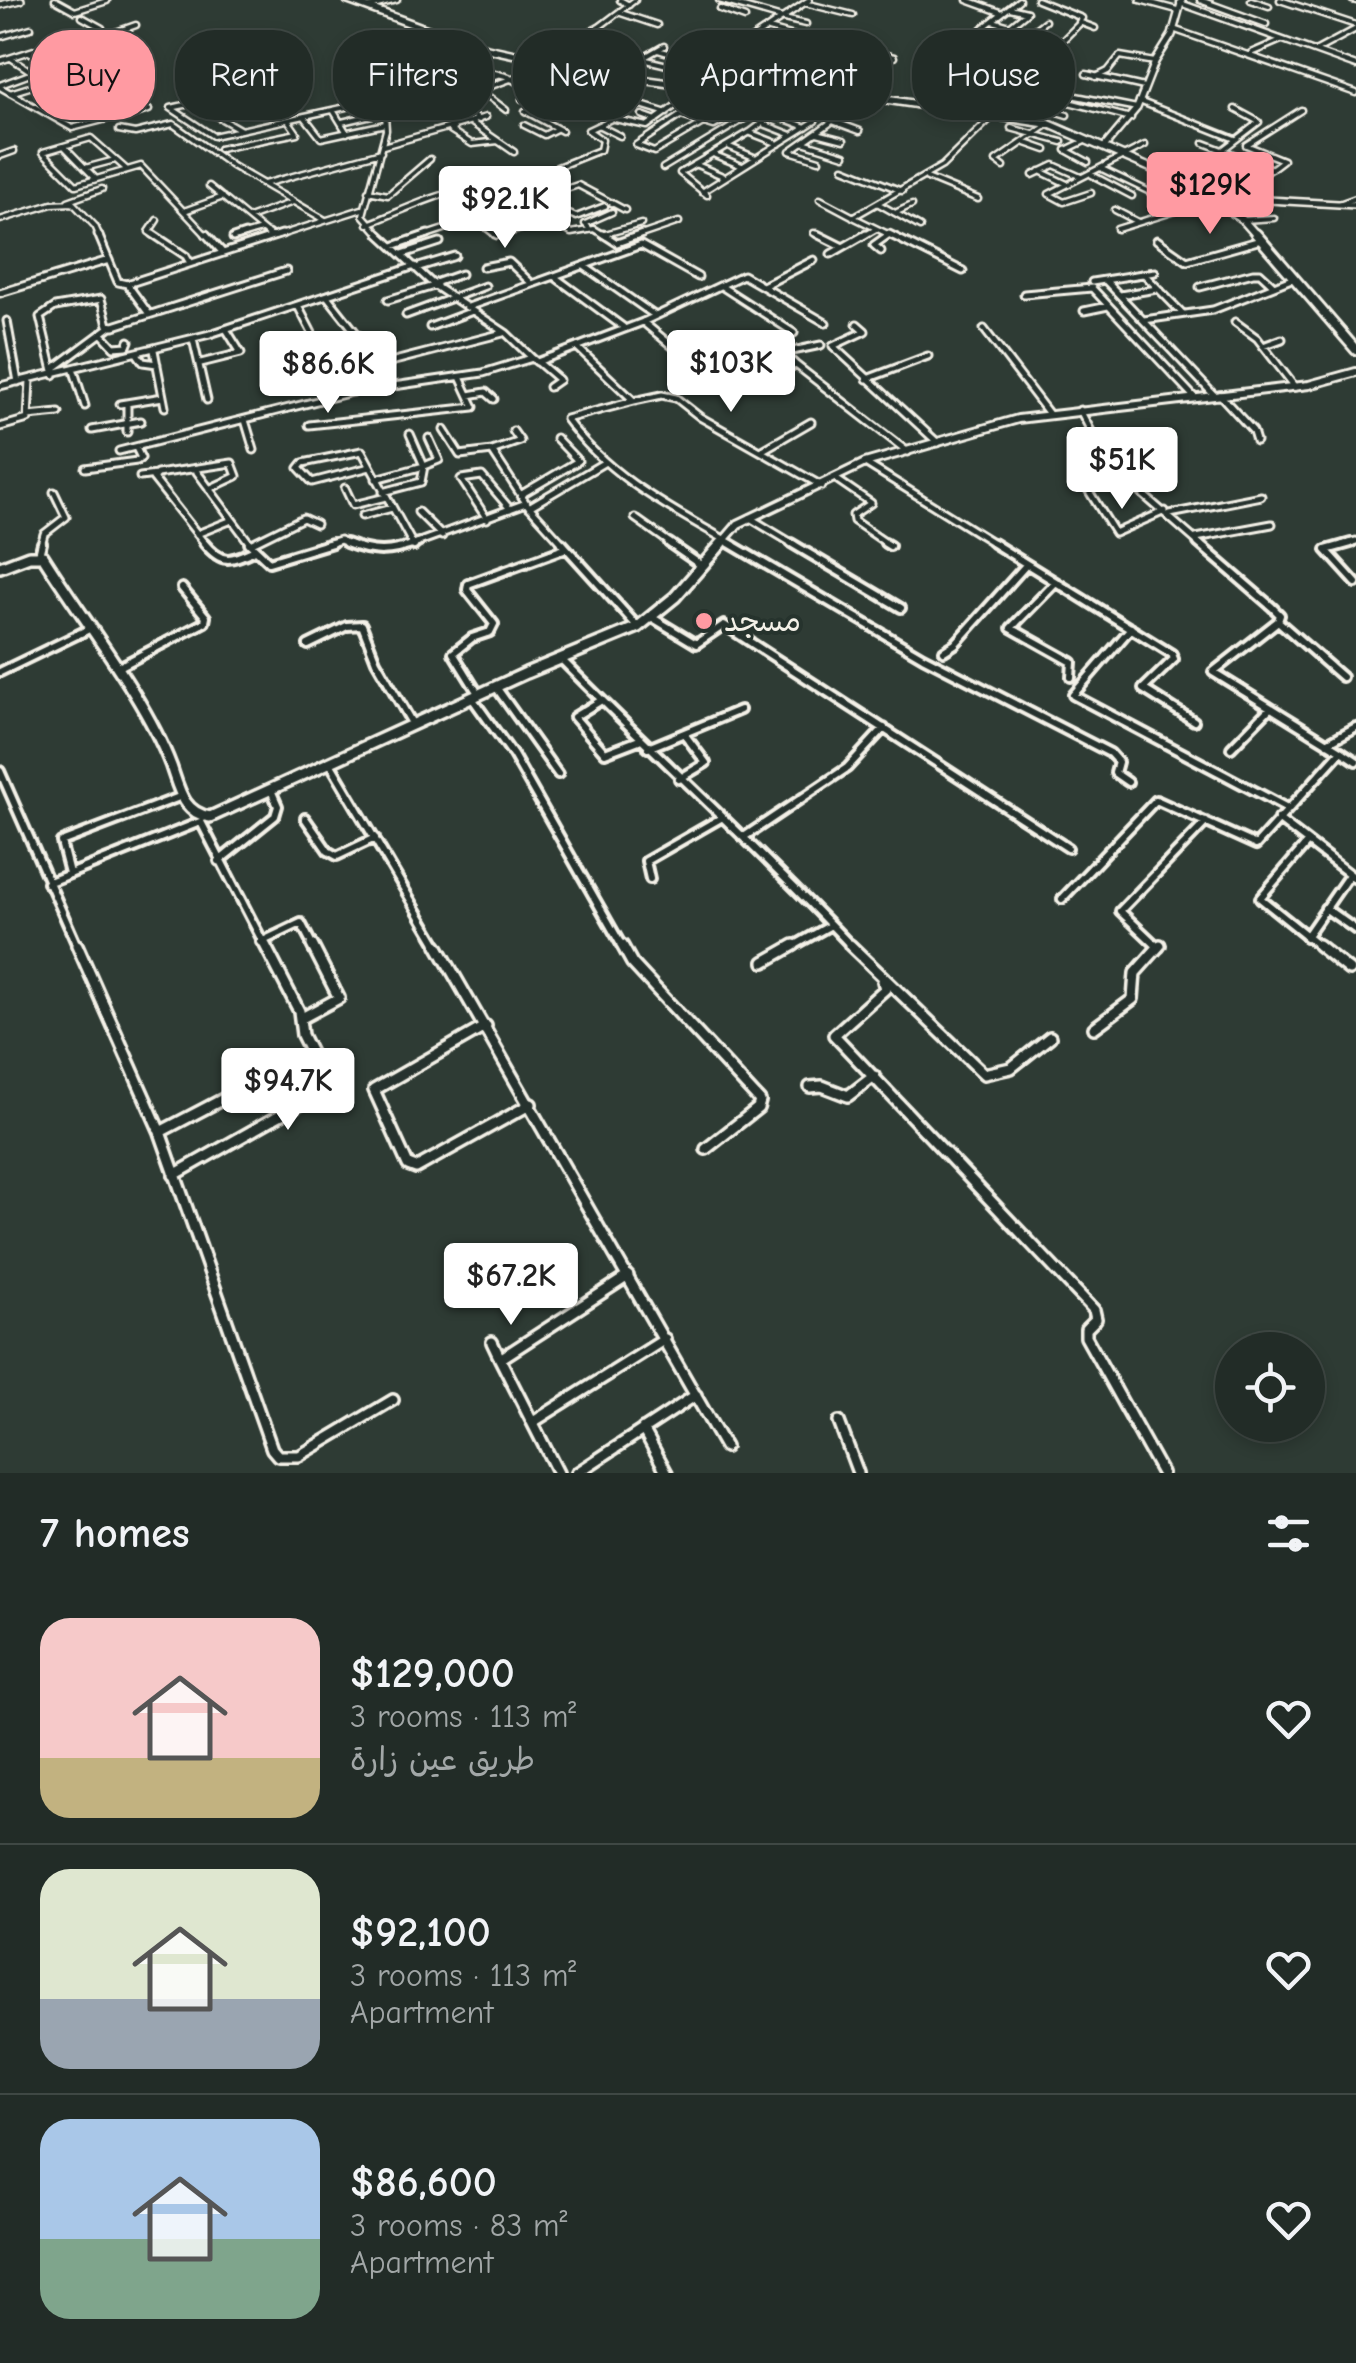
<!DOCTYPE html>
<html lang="en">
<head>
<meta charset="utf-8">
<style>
	:root { --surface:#222c27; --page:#2e3833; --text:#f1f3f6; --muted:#a2a7a7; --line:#3f4844; --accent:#ff9aa2 }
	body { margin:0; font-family:"Comic Neue","Playpen Sans Arabic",sans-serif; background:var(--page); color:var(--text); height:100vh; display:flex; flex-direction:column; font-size:38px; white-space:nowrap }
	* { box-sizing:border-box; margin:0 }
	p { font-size:32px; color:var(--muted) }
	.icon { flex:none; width:55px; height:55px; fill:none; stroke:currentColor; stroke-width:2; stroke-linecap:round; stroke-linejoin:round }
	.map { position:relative; height:1473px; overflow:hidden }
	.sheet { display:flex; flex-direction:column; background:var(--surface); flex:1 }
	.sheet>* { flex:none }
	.hud { position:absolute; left:30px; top:30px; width:1298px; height:90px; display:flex; gap:20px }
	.tools { position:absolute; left:1215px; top:1332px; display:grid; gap:20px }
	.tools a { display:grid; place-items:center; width:110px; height:110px; border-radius:50%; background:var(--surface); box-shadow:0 5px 15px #0003,0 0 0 2px var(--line); font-size:50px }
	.price { position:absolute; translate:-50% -85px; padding:0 22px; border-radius:10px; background:#fff; color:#222; font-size:32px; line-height:65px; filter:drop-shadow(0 2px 5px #0008) }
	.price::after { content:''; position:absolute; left:50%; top:60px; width:30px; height:22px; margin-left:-15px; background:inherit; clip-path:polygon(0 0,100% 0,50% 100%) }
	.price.active { background:var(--accent); color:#111 }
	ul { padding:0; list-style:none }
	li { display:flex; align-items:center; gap:30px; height:250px; padding:0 40px }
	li+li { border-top:2px solid var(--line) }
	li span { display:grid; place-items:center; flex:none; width:280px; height:200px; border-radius:30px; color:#555 }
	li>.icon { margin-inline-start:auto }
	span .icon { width:120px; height:120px; fill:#fffc; stroke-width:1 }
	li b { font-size:42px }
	h2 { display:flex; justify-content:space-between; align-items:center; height:120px; padding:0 40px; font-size:42px }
	.tag { padding:0 35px; border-radius:40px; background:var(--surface); box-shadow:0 5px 15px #0003,0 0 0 2px var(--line); font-size:35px; line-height:90px }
	.tag.active { background:var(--accent); color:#111 }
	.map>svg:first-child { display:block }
</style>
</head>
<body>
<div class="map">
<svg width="1356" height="1473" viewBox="0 0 1356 1473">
	<rect width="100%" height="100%" fill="#2e3b34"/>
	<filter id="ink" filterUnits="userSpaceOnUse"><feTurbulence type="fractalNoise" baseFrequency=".01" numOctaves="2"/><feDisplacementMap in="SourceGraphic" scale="20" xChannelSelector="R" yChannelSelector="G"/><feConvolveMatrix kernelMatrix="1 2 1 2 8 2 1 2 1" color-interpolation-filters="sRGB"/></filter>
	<g filter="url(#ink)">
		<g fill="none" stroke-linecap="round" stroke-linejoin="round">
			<!-- minor-far3 casing -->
			<g stroke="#f4f1e8" stroke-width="9">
				<path id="minor-far3" d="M55,0L75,11L107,1
					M620,0L629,5
					M719,0L782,18
					M967,0L1000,12
					M1037,0L1082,18L1079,22L1095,28
					M1140,0L1177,10
					M1200,0L1266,24
					M1251,0L1269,6
					M1280,0L1356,25
					M1352,0L1356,1
					M805,3L853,15
					M1180,3L1356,66
					M369,7L397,0
					M1010,8L1027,12L1011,25
					M720,9L745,18
					M621,13L657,25
					M784,19L806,24
					M993,21L1062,41L1080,23
					M985,28L1068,52
					M769,29L805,39
					M1173,29L1356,93
					M1032,31L1045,21
					M0,37L31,28
					M66,40L90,51
					M748,43L770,49L765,53
					M571,44L594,51
					M46,47L70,59
					M658,50L689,59L682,67
					M821,51L831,42L894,57L881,65
					M821,51L854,57
					M1315,51L1356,29
					M29,52L53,65
					M1251,53L1281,40
					M634,57L705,74
					M11,58L32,72
					M643,58L664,46
					M537,60L599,27L635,0
					M0,61L102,28L82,17
					M801,63L875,80
					M477,68L509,77
					M789,70L809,78L806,81L815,86L832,81L867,86
					M735,71L760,63
					M709,72L778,76L809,56
					M602,73L623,62
					M1086,74L1144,87
					M985,75L1011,83
					M1096,77L1108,71L1120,56L1155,62
					M511,79L538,93L522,99
					M474,83L497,75
					M0,85L104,47L93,40L136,25
					M0,87L72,128L115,117
					M695,87L726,56L809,0
					M10,93L81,71L149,110L119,119L60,78
					M960,93L973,86
					M944,95L952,91L979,100
					M986,97L1008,105
					M385,98L442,87
					M1053,98L1131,118
					M622,99L667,113
					M1139,101L1235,139
					M915,105L983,28L1019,0
					M1037,106L1067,115
					M171,108L213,136L383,99
					M171,108L194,103L241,130
					M333,110L347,133
					M506,110L480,90L552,64
					M43,111L87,99
					M580,113L610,96L587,87
					M967,113L979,100L1012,84
					M642,115L656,120
					M304,116L321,138L385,124
					M681,116L714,126L760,100L766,91
					M777,116L806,127
					M56,118L100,106
					M1009,118L1023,106H1036L1066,94L1137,108
					M615,119L647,126L700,88
					M833,121L860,131
					M342,122L384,112
					M472,123L514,152
					M703,123L654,152L636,145L695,106L731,116
					M764,124L792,135
					M524,125L544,135L556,129
					M600,126L620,136
					M454,128L438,113L461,106L479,120
					M1011,128L1062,142
					M119,130L135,133L173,124L232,166L325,220
					M450,130L472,144L498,141
					M562,131L525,111L609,75
					M751,133L779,144
					M817,133L844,140
					M1087,140L1066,150L1088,162
					M803,142L845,155
					M1026,143L1046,150
					M1204,143L1272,169
					M64,146L96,179
					M383,146L486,117
					M730,147L756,158
					M219,149L297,133L288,120
					M715,155L742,166
					M0,156L14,151
					M1209,158L1261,177
					M819,160L790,151L830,123L889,69L852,58
					M697,165L725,177
					M1004,167L996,161L1049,124
					M85,168L115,160
					M663,168L779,98
					M844,168L902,191
					M126,169L91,138L43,152L76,185L141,166L208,237
					M1102,169L1183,208
					M1198,169L1247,187
					M1040,171L1067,184
					M1033,175L1054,165L1081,177
					M1092,175L1132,196
					M927,178L978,199
					M1182,181L1259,122L1235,109
					M264,184L381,152
					M209,186L271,237
					M368,191L388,195L430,159
					M702,192L815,121
					M1091,193L1064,202L1049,194L1145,145
					M707,195L680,173L750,132L803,93
					M1233,198L1283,160L1246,145L1301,110
					M820,199L854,217
					M68,201L102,189
					M879,204L920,227
					M1339,204L1356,198
					M516,205L500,190L600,150L602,140L588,130L641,105
					M1115,210L1138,222
					M184,211L223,197
					M897,212L912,205
					M249,218L293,202
					M548,219L565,212L576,217L605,206
					M0,220L52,204L73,203L95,226L100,237
					M476,220L497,236L552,220L571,233L594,229L607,237
					M1243,220L1274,218
					M368,224C406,210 459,180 500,190
					M589,228L585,224L612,212
					M1117,229L1215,199
					M814,233L822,237
					M605,234L641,224
					M157,237L149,232L157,220
					M237,237L261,230
					M274,237L362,209
					M382,237L363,215L386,130L384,98L396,74L430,32
					M420,237L578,185L625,210
					M635,237L679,222
					M862,237L876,229
					M894,237L853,217L942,166L993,116"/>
			</g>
			<!-- minor-far2 casing -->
			<g stroke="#f4f1e8" stroke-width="11">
				<path id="minor-far2" d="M98,234L118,282L127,284L149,314
					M153,234L186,256L190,263
					M206,234L223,253
					M268,234L271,237
					M379,234L435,286L506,333L532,358
					M495,234H502
					M603,234L617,243L642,234
					M817,234L843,247
					M889,234L963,271
					M233,238L245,234
					M1157,240L1187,261L1261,240
					M393,246L428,234
					M881,251L874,245L888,235
					M403,254L440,242
					M831,254L866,234
					M584,266L654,315
					M419,267L455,256
					M483,267L509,262L530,282
					M1145,275L1183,314
					M555,277L623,327
					M1106,281L1214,395
					M1092,282L1155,272
					M435,283L461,274
					M127,284L282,234
					M765,285L814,260
					M721,286L794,333
					M1200,287L1253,273H1260L1274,286L1294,278
					M0,293L109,260
					M1024,294L1092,288L1194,397
					M1120,295L1157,289
					M327,296L361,339L362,346L353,352
					M388,300L437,285
					M298,306L326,360
					M468,307L641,245L698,277
					M1084,311L1108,306
					M406,315L485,286
					M1144,320L1213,310L1274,286
					M7,321L18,382
					M643,322L695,365
					M1235,322L1257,338L1295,387
					M857,324L865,331L833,346L938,443
					M430,327L470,312
					M984,329L1049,414
					M101,333L114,347L127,346L129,341
					M193,339L207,400
					M1263,346L1282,339
					M577,347L634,401L566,419C609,478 672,509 734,545
					M154,350L165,407
					M138,355L143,362L157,364
					M324,358L357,352L363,358
					M538,362L559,380L549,387
					M201,363L241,353L226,329
					M795,364L783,353L821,345
					M53,369L111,326
					M74,371L85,406
					M54,375L40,317L55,307L101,299L108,325L114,326L286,271
					M756,379L796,365L908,452
					M867,379L928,356
					M315,380L348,373
					M0,386L210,334L415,266
					M352,392L348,373L503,333
					M469,395L486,392L494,399
					M1220,395L1253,431L1256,441
					M634,401L662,395L676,398L700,417L822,486
					M127,403V432
					M120,404L163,397
					M1080,410L1108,464L1201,545
					M28,416L59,413
					M245,420L254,450
					M309,425L474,407L460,377
					M0,427L28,419L30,380
					M92,430L141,421
					M444,430L460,455L492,451L526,503
					M119,451L352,392L483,373L532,358L537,362L643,322L743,275L826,323
					M492,451L520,441L513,431
					M761,451L811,422
					M865,463L997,545
					M370,467L312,482L299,468L303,463L362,451L413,545
					M85,468L137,461L141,458L136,448
					M197,472L251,545
					M140,477L156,475
					M376,479L424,466L410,434
					M836,479L871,503L853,515L854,521L889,545
					M345,488L353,505L386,497
					M1087,488L1115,533L1165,511
					M383,492L421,482L424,466L439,460L429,438
					M522,494L578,461L556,438
					M529,507L605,462
					M418,512L442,536
					M1170,514L1261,496
					M362,516L392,508
					M635,518L673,545
					M750,518L795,545
					M487,519L461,479L482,476L510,509
					M197,534L232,520
					M1196,538L1272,524
					M250,544L303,518L316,524
					M41,545L44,534L66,517L54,492
					M206,545L153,478L157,474L232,463L237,476L209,489
					M324,545L340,540L352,545
					M411,545L526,503L564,545
					M1342,545L1356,541"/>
			</g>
			<!-- minor-far1 casing -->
			<g stroke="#f4f1e8" stroke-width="14">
				<path id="minor-far1" d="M204,543C222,565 230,561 255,550
					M249,543L269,562L332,543
					M346,543C374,554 390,553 418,543
					M412,543L414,546
					M562,543L638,627
					M669,543L702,566
					M729,543L923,657L1110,753L1118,762L1115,773L1128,782
					M791,543L901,608
					M885,543L890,546
					M993,543L1172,654L1174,659L1143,689L1194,721
					M1198,543L1272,607L1280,615L1278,621L1342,677
					M1351,543L1326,550L1356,583
					M39,555L42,543
					M1055,583L1011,628L1072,662L1071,677
					M653,618L696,644L724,625L1068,848
					M1131,628L1073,695L1287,808
					M308,645L347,626L362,625L376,661L413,725
					M944,651L955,644L1026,565
					M561,659C657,757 759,848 853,948
					M117,668L205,622L206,617L182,588
					M0,672L87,630
					M496,687L558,774
					M479,695L453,653L472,638L490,632L494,624L467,590L468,584L564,549
					M472,698L513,755L623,948
					M600,701L574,717L605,753L639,740
					M1327,743L1356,727
					M648,748L740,710
					M1231,748L1270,708
					M1341,751L1356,761
					M330,763L439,948
					M0,771L78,948
					M679,779L706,763L685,735
					M305,818L328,851L337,856L375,838
					M1278,819L1356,879
					M201,822L266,948
					M744,837L847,768L884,728
					M1308,842L1260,898L1322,948
					M219,861L275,816L278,806L271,790
					M69,873L61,842L182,796
					M650,879L646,861L721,818
					M47,883L200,822
					M1062,899L1156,800L1256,845L1341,751L1213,672L1278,621
					M1325,908L1356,930
					M1306,937L1349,875
					M261,942L301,923L314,948
					M790,948L831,925
					M1159,948L1120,911L1206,822"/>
			</g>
			<!-- minor casing -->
			<g stroke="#f4f1e8" stroke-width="16">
				<path id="minor" d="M77,945L160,1132L272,1449L278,1456H299L393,1400
					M437,945L725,1447
					M622,945L632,963L760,1101L758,1108L706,1149
					M850,945L984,1074L1011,1068L1050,1037
					M1318,945L1349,970
					M764,962L794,945
					M883,981L885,989L834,1035L1094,1310L1096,1319L1086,1329V1337L1162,1473
					M300,1019L339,998L312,945
					M486,1026L374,1090L408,1165L416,1168L531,1104
					M1094,1028L1133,999L1135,973L1160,945
					M810,1087L822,1086L848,1096L874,1076
					M160,1132L311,1053L302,1035L299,1011L265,945
					M174,1175L317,1094L324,1082L311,1053
					M492,1342L500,1359
					M533,1422L665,1339
					M839,1422L858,1473
					M643,1429L667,1473
					M558,1473L500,1359L628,1276
					M577,1473L696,1395"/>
			</g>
			<!-- tertiary casing -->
			<g stroke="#f4f1e8" stroke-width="10">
				<path id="tertiary" d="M1105,146L1137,108L1155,62L1172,35L1182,0
					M1212,197L1356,205"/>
			</g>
			<!-- secondary-far2 casing -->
			<g stroke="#f4f1e8" stroke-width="10">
				<path id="secondary-far2" d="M0,5L21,0"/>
			</g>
			<!-- secondary-far1 casing -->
			<g stroke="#f4f1e8" stroke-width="12">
				<path id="secondary-far1" d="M720,545L738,524L865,463L1018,419L1309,385L1356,372"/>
			</g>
			<!-- secondary casing -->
			<g stroke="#f4f1e8" stroke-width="16">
				<path id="secondary" d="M0,567L29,556H43C83,620 145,697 171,766C179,789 183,813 210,817L526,673L638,627L675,597L722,543"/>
			</g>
			<!-- primary-far1 casing -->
			<g stroke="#f4f1e8" stroke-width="11">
				<path id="primary-far1" d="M347,0L467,44L609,75L695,87L849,94L1049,124L1201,190L1243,220L1258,237"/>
			</g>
			<!-- primary casing -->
			<g stroke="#f4f1e8" stroke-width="14">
				<path id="primary" d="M1256,234L1356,350"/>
			</g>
			<!-- minor-far3 -->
			<use href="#minor-far3" stroke="#26332d" stroke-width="4"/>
			<!-- minor-far2 -->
			<use href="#minor-far2" stroke="#26332d" stroke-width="5"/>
			<!-- minor-far1 -->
			<use href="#minor-far1" stroke="#26332d" stroke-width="6"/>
			<!-- minor -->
			<use href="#minor" stroke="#26332d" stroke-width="9"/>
			<!-- tertiary -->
			<use href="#tertiary" stroke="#26332d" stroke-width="5"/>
			<!-- secondary-far2 -->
			<use href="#secondary-far2" stroke="#26332d" stroke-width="5"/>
			<!-- secondary-far1 -->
			<use href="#secondary-far1" stroke="#26332d" stroke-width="6"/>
			<!-- secondary -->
			<use href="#secondary" stroke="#26332d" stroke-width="9"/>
			<!-- primary-far1 -->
			<use href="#primary-far1" stroke="#26332d" stroke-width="6"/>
			<!-- primary -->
			<use href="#primary" stroke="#26332d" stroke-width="8"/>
		</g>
	</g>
	<!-- markers -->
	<circle fill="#ff9aa2" stroke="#26332d" stroke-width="4" cx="704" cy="621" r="10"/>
	<g text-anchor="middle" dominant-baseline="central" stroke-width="8" stroke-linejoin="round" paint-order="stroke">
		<!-- poi labels -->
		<g font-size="30" fill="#f4f1e8" stroke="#26332d" text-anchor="start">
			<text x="724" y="621">مسجد</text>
		</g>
	</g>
</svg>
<div class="tools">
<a><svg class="icon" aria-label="locate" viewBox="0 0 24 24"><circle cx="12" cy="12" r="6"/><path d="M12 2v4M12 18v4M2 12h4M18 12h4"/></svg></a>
</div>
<b class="price active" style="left:1210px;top:237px">$129K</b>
<b class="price" style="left:505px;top:251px">$92.1K</b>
<b class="price" style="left:731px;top:415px">$103K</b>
<b class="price" style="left:328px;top:416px">$86.6K</b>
<b class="price" style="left:1122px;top:512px">$51K</b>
<b class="price" style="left:288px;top:1133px">$94.7K</b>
<b class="price" style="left:511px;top:1328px">$67.2K</b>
<div class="hud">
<a class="tag active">Buy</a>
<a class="tag">Rent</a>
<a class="tag">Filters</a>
<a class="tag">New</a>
<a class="tag">Apartment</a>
<a class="tag">House</a>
</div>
</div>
<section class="sheet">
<h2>7 homes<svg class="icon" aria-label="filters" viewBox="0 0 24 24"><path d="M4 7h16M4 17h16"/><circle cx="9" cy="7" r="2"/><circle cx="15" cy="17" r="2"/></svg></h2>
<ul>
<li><span style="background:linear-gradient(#f6c9c9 70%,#c2b280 0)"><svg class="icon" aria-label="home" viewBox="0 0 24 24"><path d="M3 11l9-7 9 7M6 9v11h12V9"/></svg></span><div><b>$129,000</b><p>3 rooms · 113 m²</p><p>طريق عين زارة</p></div><svg class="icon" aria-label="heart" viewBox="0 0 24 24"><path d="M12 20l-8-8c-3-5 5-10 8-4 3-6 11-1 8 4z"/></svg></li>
<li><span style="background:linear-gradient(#dfe7d0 65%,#9aa5b1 0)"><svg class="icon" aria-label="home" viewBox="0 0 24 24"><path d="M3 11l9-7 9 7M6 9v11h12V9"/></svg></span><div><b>$92,100</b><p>3 rooms · 113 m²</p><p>Apartment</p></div><svg class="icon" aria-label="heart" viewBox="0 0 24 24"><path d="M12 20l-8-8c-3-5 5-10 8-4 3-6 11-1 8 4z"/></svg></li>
<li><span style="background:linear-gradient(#a9c7e8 60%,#7fa58c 0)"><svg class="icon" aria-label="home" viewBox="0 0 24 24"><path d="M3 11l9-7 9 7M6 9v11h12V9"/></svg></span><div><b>$86,600</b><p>3 rooms · 83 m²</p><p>Apartment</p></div><svg class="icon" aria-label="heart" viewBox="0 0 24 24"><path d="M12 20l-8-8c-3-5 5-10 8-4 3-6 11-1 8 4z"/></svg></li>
</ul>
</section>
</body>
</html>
